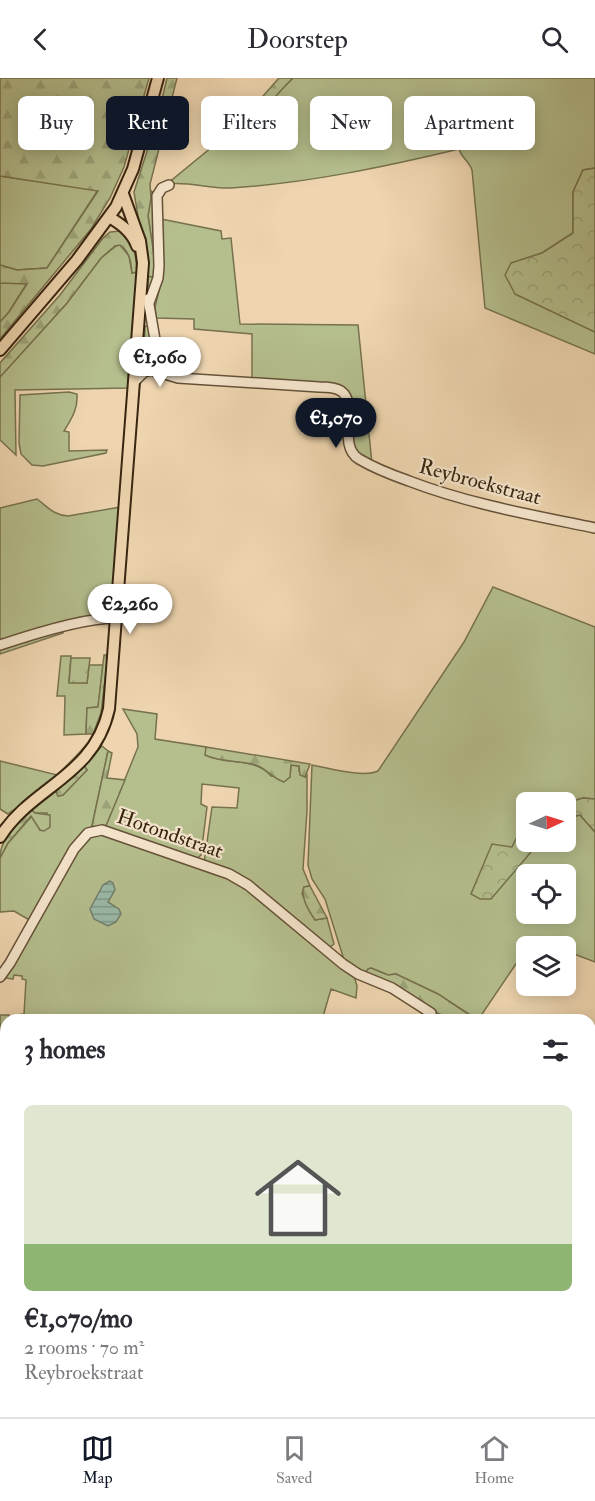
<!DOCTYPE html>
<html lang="en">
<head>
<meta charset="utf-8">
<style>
	:root { --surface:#fff; --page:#f7f7f7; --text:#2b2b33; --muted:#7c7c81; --line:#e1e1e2; --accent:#111827 }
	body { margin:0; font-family:"IM FELL Double Pica",serif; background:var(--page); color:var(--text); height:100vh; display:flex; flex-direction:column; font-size:22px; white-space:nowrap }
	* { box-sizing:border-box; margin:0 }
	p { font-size:20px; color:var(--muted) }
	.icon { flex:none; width:33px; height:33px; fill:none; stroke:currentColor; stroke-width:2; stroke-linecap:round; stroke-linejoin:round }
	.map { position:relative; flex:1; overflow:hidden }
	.side { position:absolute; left:0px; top:936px; width:596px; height:404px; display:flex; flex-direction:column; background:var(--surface); border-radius:18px 18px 0 0; box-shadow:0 3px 15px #0003 }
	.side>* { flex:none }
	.top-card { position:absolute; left:18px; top:18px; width:560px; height:54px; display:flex; gap:12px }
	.needle { width:39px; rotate:86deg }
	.fabs { position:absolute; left:516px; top:714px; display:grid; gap:12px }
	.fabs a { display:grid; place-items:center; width:60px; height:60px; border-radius:9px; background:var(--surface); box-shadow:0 3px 15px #0003; font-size:30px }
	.price { position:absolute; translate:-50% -51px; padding:0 14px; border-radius:21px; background:#fff; color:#222; font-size:20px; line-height:39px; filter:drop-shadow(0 2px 3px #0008) }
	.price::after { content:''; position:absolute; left:50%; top:36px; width:18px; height:14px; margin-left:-9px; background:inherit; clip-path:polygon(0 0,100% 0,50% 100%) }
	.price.selected { background:var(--accent); color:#fff }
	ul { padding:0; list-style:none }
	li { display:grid; align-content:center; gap:12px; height:318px; padding:0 24px }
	li span { display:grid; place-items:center; height:186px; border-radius:9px; color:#555 }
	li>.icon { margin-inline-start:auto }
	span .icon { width:108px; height:108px; fill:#fffc; stroke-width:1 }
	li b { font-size:26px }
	h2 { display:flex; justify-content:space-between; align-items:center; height:72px; padding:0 24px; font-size:26px }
	.chip { padding:0 21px; border-radius:9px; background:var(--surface); box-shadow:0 3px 15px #0003; font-size:21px; line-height:54px }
	.chip.selected { background:var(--accent); color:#fff }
	header { display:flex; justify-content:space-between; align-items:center; height:78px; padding:0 24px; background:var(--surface); font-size:27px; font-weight:600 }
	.tabs { display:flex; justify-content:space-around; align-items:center; height:84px; border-top:2px solid var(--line); background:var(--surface); font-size:16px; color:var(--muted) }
	.tabs a { display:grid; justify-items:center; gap:3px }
	.tabs .selected { color:var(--accent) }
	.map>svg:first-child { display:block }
</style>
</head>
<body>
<header><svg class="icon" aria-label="back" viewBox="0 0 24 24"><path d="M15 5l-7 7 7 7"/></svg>Doorstep<svg class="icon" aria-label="search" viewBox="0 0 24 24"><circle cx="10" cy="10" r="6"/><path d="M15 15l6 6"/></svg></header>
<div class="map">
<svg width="595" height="1339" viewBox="0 0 595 1339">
	<defs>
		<pattern id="forest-firs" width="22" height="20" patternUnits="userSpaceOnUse" patternTransform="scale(1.5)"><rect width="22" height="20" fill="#b5be8d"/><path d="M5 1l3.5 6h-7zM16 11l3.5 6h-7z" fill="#9ca379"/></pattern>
		<pattern id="park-crowns" width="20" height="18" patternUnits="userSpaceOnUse" patternTransform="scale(1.5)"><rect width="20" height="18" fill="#b5be8d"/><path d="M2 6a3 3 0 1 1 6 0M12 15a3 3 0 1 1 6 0" fill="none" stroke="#9ca379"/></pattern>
		<pattern id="water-rules" width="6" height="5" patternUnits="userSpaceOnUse" patternTransform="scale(1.5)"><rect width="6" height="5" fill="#9ab9a7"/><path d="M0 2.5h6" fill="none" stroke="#7f9687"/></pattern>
	</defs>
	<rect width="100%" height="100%" fill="#eed5af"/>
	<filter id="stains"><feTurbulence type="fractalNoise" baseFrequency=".00333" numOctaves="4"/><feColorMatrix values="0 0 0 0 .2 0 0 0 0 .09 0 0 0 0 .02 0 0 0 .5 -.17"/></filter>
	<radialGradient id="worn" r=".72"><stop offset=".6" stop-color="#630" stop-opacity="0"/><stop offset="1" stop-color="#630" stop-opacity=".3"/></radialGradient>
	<!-- grass -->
	<path fill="#b5be8d" stroke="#77724e" stroke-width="1.5" fill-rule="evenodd" d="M293,0H595V90L583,92L573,114V155L542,175L511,185L515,216L595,254V276L485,230L472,92C469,83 461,79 459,71C384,89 308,105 231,110C209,111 189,103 167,106L234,51L241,52L265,32L277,16Z
		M0,98L98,112L47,190L17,192L0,187Z
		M151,113L155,115L157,191C157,199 156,207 151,214L148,209V198L152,199L157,196L148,138Z
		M161,141L221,153L222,161L231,160L240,246L358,247L372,386L353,372L347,316L252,303V256L194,251V241L156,240L155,229L162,201Z
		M120,167L129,178L132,195L137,194L130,310L15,312L16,377L0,362V299L67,225L101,180L116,168Z
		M0,205H27L9,234L0,244Z
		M69,314L77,316C78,331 72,340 64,353L69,354V373L107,372L106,375L43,388L32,387L21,376L19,365L20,317Z
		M37,421C48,429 53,437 68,438L121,429L113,536L0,566V430Z
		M493,509L595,549V721L583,720L566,725L526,724V742L512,769L471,816L537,767V764H566V740L580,737L595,754V884L566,873V868H553L533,862L526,868V871L478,942L438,916L396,896L388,897L371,890L365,895L345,885L325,821L312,801L308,787L312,687C329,690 363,700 378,693L464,564ZM526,796H566V836H526Z
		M108,577C107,593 109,612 105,628C92,679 48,707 8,736L0,731V683L57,697C70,684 85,671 94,655C106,632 106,603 108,577Z
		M61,578H71L69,604L87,605L89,587H103L98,629L87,630L86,656L64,657L65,618H57Z
		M123,631L157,636L155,661L206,669V677C226,687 256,679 271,698L290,699L291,687L299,688V693L305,699L307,697V733L303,791L310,808L304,809L302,816L315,842L327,840L334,866L327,871L267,821L204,785L212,729L237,730L239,710L202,706L201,726L207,729L201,777L195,782L105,750L138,669L137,656Z
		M102,668L108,673L92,748L78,761L31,843L14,833L0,834V780L8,765L32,738L40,752L47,735H35L32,732L56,713L58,718L63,717L87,692L84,688Z
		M98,755L216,794L241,807L354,898L357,908L356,920L331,911L322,942H17V937L24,936L26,902L22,901V898L14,897L13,901L4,900L82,764Z
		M0,937H9V942H6V976H0Z
		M590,1136L595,1137V1219L590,1220Z"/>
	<!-- forest -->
	<path fill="url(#forest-firs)" stroke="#77724e" stroke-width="1.5" d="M0,0H149L124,89L110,120L91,151L0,261V244L9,234L27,206L0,205V187L17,192L47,190L98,113L0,98Z
		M167,0H177L150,106L151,120L148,138L157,196L152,199L148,198L134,114L157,42Z
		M279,0H293C276,16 263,35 246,51H234Z
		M121,153C134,167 136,174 137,194L132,195C131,184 130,174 120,167L115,168L101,180L67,225L0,299V285L60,217L103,160L110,154Z
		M145,248L152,249L155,273L149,289L143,292Z
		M63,552V555L0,576V571Z
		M104,577H108L101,635L93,656H86L87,630L98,629Z
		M71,580H90L87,605H69Z
		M206,669L310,686L305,699L300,697L299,688L291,687L290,699L284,704C273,701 267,691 256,687C239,682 222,685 205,677Z
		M108,673L112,675L107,700L125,702L105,750L92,748Z
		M84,688L87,692L63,717L58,718L56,713Z
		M32,732L35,735L50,737V749L44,753L40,752L31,738L8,765L0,780C0,759 18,746 32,732Z
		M310,808L327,840L315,842C309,833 300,819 304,809Z
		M371,890L388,897L396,896L438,916L477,942H447L448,939L431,933L365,895L368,891Z
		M590,981L595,982V1025L590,1024Z"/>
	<!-- park -->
	<path fill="url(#park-crowns)" stroke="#77724e" stroke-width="1.5" d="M595,90V254L515,216L505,197L511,185L542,175L573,155V114L583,92Z
		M583,720L595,721V754L580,737L566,740V725Z
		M526,742V764H537V767L491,821H480L471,816L492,766L512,769Z
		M0,1012L6,1014V1334H590V1220L595,1219V1339H0Z"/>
	<!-- water -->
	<path fill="url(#water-rules)" stroke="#737e6b" stroke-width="1.5" d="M110,803L113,805L115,812L108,824L119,831L121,836L116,844L108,848L94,841L90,831L103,807Z"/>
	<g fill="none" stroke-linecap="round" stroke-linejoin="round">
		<!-- stream -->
		<path stroke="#737e6b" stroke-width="1.5" d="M590,1235L595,1237"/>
		<!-- minor casing -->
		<g stroke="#665238" stroke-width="12">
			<path id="minor" d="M148,221L157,273L151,292
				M149,225L158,200L159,188L157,118L162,110L169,107
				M135,303L144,294L151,292L178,300L319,309C326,309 335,309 341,313C360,327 336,367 359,381C374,390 392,397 409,403C469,426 532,437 595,450
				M0,567C30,557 86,539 117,540
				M0,899L10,885L74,771L88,755L102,752L229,796L248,807L343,886L358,896L392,910L431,935"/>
		</g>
		<!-- major casing -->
		<g stroke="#392610" stroke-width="14">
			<path id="major" d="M109,139C121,146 132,154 137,168
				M0,272L77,182L116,129L133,91L158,0
				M0,759C32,708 94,699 109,631L143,185L140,163L123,116"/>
		</g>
		<!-- minor -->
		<use href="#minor" stroke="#f4e4cb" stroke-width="9"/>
		<!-- major -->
		<use href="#major" stroke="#eed5af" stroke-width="10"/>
	</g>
	<g text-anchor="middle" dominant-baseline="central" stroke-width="4.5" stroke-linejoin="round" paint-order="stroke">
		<!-- street labels -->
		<g font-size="21" fill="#392610" stroke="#f4e4cb">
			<text transform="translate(480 404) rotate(15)">Reybroekstraat</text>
			<text transform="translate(170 756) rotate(19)">Hotondstraat</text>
		</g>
	</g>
	<rect width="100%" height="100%" filter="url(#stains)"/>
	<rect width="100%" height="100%" fill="url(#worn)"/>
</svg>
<div class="fabs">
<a><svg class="needle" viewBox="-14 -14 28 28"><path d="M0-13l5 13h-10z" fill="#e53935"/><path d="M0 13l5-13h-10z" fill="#7c7c81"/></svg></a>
<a><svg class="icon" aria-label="locate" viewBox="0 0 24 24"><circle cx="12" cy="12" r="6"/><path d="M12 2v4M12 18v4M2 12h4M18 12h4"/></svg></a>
<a><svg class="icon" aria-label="layers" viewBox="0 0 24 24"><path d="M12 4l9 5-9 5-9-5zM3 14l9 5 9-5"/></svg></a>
</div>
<b class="price" style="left:160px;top:310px">€1,060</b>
<b class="price selected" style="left:336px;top:371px">€1,070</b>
<b class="price" style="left:130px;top:557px">€2,260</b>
<div class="top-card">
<a class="chip">Buy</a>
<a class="chip selected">Rent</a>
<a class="chip">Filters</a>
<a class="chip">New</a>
<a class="chip">Apartment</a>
</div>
<section class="side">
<h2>3 homes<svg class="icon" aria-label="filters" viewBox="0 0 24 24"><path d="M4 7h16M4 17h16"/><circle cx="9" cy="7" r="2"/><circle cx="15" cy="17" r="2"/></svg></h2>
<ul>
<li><span style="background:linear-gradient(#dfe7d0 75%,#8fb573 0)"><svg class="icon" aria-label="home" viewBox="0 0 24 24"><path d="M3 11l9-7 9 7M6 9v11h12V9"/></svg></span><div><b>€1,070/mo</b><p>2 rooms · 70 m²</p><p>Reybroekstraat</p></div></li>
</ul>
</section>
</div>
<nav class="tabs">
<a class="selected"><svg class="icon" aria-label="map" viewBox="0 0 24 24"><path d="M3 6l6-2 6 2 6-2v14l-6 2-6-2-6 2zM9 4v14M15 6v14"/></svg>Map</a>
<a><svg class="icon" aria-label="saved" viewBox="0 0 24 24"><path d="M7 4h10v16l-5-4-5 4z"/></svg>Saved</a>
<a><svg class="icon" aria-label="home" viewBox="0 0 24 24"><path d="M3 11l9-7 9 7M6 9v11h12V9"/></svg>Home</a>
</nav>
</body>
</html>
